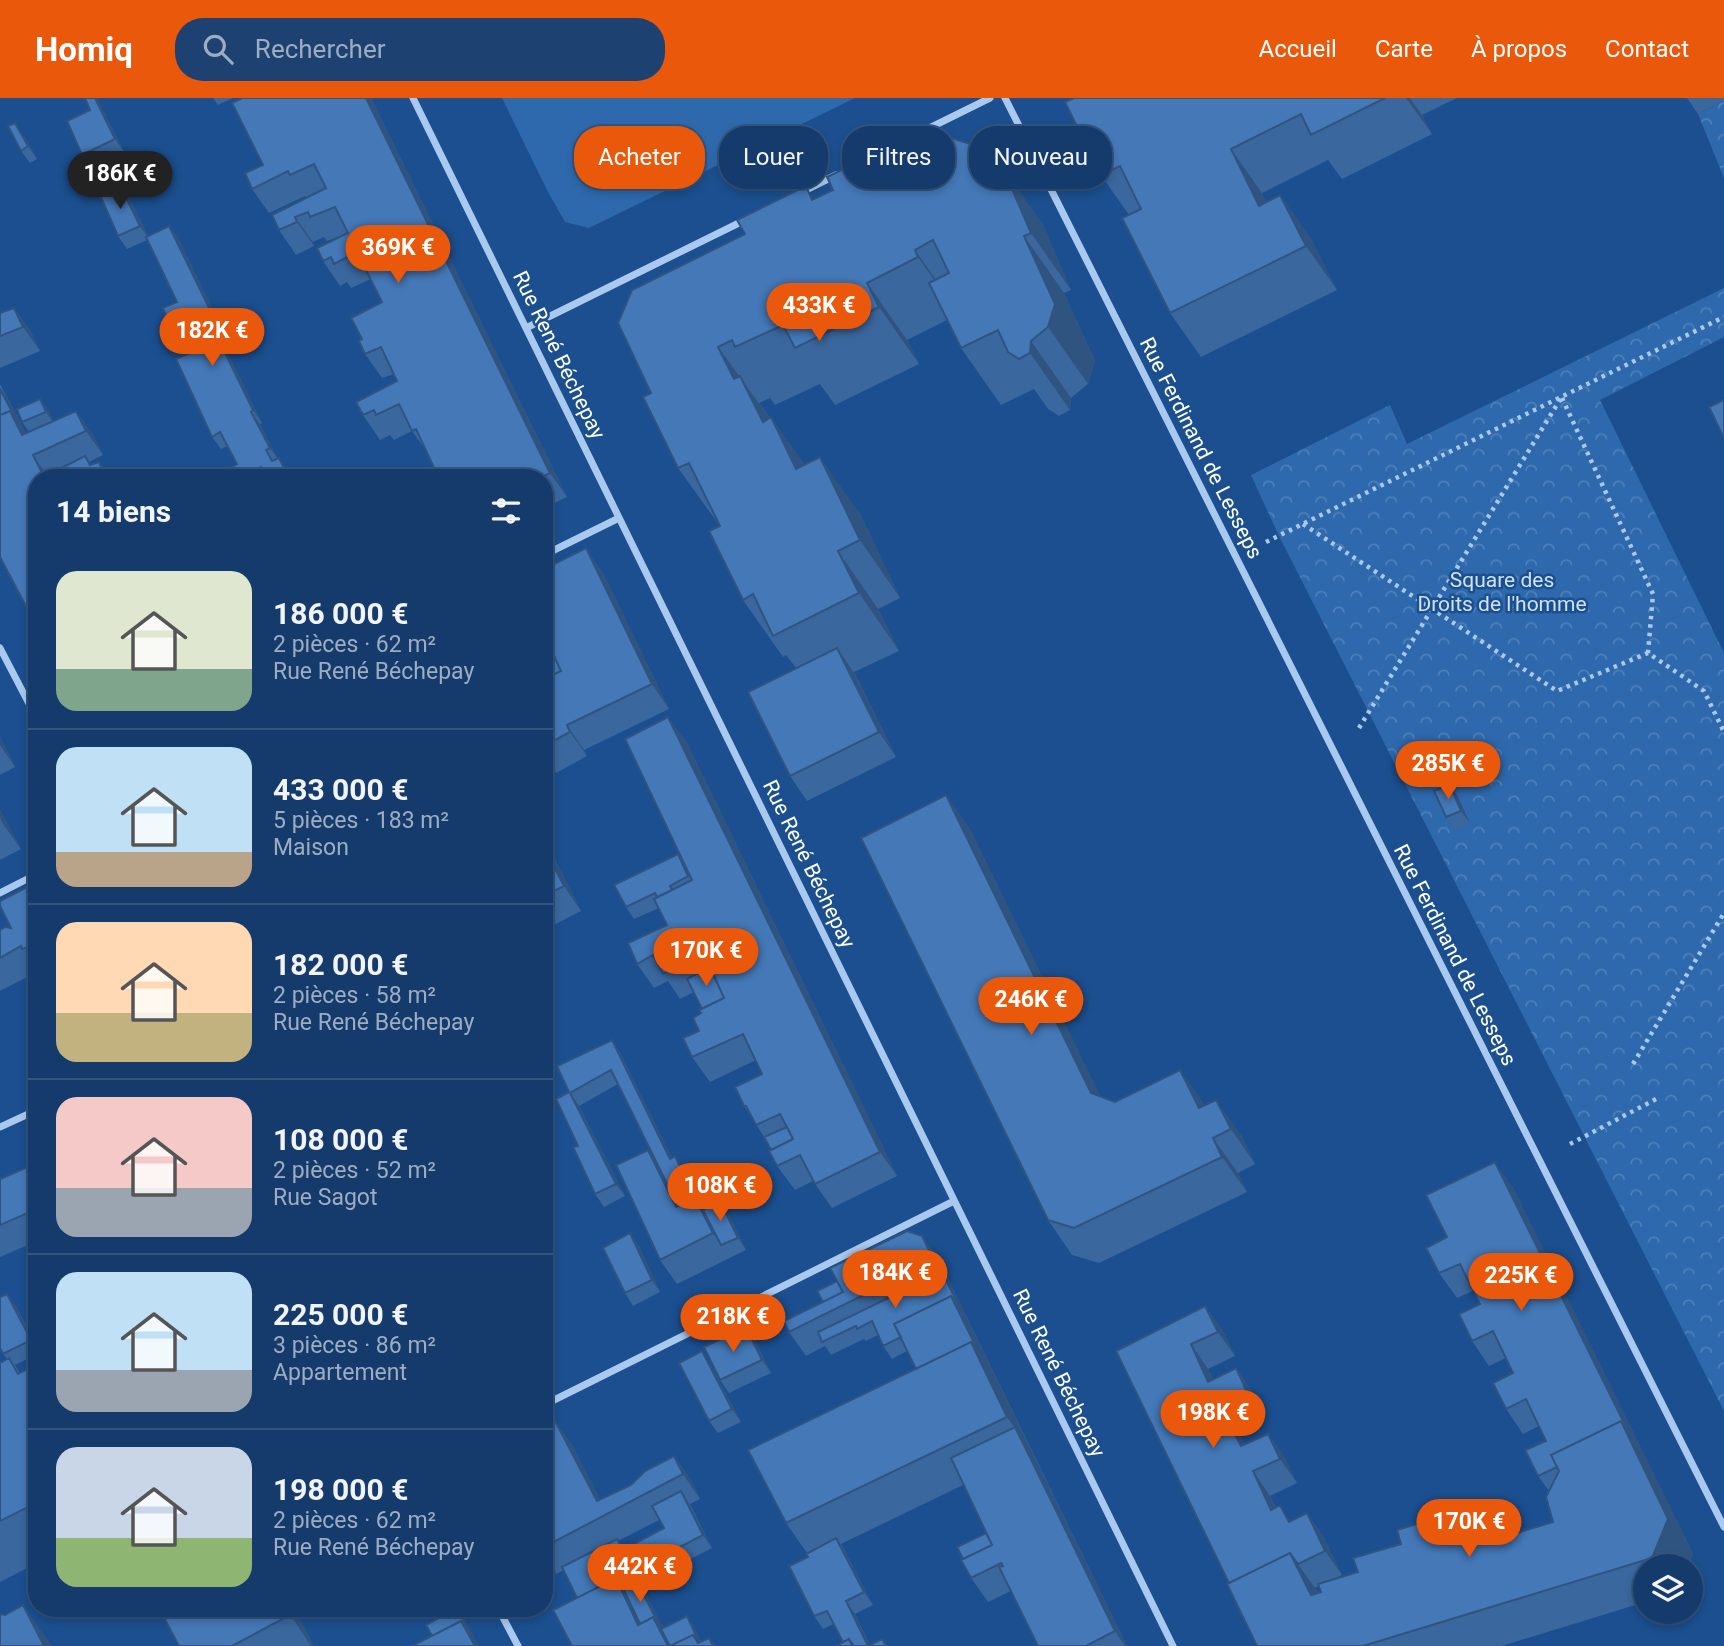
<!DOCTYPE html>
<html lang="fr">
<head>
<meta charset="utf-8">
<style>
	:root { --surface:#143b6b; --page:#1d4271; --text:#f1f3f6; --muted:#9dadc1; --line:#33557e; --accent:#ea580c }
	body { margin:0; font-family:Roboto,sans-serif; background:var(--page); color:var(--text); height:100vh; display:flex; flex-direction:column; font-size:26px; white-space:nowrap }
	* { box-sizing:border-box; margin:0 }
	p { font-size:23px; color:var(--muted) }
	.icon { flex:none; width:38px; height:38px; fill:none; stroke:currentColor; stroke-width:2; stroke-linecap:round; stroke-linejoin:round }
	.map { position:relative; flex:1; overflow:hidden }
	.side { position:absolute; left:28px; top:371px; width:525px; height:1148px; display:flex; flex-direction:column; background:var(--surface); border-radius:28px; box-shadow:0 4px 10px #0003,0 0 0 2px var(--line) }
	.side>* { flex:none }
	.hud { position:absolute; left:574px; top:28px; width:665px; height:63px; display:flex; gap:14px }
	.tools { position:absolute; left:1633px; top:1456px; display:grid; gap:14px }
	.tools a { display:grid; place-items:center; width:70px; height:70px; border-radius:50%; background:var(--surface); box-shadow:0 4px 10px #0003,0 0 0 2px var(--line); font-size:35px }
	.price { position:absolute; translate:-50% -60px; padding:0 16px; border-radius:24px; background:var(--accent); color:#fff; font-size:23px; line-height:46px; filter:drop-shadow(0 2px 4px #0008) }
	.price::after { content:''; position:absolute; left:50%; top:42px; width:21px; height:16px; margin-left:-10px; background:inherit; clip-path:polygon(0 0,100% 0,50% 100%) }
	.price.on { background:#222; color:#fff }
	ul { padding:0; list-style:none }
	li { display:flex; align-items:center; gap:21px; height:175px; padding:0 28px }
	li+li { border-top:2px solid var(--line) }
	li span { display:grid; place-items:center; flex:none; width:196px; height:140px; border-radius:21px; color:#555 }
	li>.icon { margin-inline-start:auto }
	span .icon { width:84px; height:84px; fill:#fffc; stroke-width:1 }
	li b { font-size:30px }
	h2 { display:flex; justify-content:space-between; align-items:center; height:84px; padding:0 28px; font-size:30px }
	.chip { padding:0 24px; border-radius:28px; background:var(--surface); box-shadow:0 4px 10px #0003,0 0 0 2px var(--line); font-size:24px; line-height:63px }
	.chip.on { background:var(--accent); color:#fff }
	header { display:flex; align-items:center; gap:42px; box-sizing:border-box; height:98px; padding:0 35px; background:var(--accent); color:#fff }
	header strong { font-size:33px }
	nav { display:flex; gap:38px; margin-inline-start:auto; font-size:24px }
	.search { width:490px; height:63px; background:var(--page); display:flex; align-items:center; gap:18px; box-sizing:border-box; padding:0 24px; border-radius:28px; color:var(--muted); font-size:26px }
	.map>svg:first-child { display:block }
</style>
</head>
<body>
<header>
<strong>Homiq</strong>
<div class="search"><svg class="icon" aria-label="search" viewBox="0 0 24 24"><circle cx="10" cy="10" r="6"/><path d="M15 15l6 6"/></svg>Rechercher</div>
<nav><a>Accueil</a><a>Carte</a><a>À propos</a><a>Contact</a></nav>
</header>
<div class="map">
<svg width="1724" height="1548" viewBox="0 0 1724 1548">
	<defs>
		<pattern id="park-crowns" width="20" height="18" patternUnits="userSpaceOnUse" patternTransform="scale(1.75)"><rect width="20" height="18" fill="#2e69ad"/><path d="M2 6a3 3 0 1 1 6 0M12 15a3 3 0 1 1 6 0" fill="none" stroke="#4d80b9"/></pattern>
	</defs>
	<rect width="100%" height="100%" fill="#1b4f8f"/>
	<!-- grass -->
	<path fill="#2e69ad" d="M502,0H855L589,130L565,124L547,92Z"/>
	<!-- park -->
	<path fill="url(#park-crowns)" d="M1724,3V80L1698,16Z
		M1724,190V239L1600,302L1724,555V1313L1279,438L1251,377L1390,307L1407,346Z"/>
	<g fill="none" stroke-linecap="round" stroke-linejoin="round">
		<!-- path -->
		<path stroke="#a9c9ee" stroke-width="4.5" stroke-dasharray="3.5 5" stroke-linecap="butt" d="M1562,300L1653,496L1648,555L1704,593L1724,634
			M1303,426L1557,593L1648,555
			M1266,444L1724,219
			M1359,630L1561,300
			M1633,966L1724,815
			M1570,1046L1660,999"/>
		<!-- street -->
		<path stroke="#a9c9ee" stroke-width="7" d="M413,0L1173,1548
			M1005,0L1724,1429
			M897,46L990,0
			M800,95L836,77
			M526,230L745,122
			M544,457L619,420
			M0,550L37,621
			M0,795L37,776
			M0,1029L37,1012
			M544,1307L954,1103
			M498,1510L518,1548"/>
	</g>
	<!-- wall -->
	<path fill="#3a679d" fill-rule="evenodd" d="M85,0H97L124,54L91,70L82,57L90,12Z
		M213,0H233L218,7Z
		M242,0H371L567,399L544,410V380H432L437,376L425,351L412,333L394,342L390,337L380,342L363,317L397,283L394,276L382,280L365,256L362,241L382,204L371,181L351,190L347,184L340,188L323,163L346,136L327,143L324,139L313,144L314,148L296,157L279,132L306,100L305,98L269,115L252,91L263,67Z
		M1074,0H1457L1422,17L1432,36L1342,81L1328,62L1262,95L1266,104L1280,97L1311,141L1337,192L1201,259L1170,215L1129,117L1101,77Z
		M1687,0H1724V3L1698,16Z
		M24,38L37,61L30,65L21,53Z
		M903,42L911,54L980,49L996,71L1042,125L1071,192L1064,195L1095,263L1088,286L1071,300L1070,312L1059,318L1048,311L1034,291L1001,307L961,250L947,222L907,242L919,266L835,307L820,286L775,307L770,300L759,305L805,367L860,416L900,500L878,511L899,553L854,574L896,659L807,703L790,678L796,570L786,557L783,559L743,502L720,428L678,370L651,295L745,136L833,92Z
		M129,99L148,138L169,128L178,140L222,230L217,233L262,325L260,326L278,361L288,373L292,380H227L237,366L227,348L221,351L212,339L199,251L192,237L180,242L171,229L177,204L147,142L127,151L118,138Z
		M14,210L31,234L40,253L0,270V215Z
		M0,286L26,335L29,334L22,324L40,301L49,313L53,323L76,313L93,337L103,357L89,364L91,367L110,380H37L0,459Z
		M544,471L603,475L669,611L584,652L587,658L556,675L544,661Z
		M0,639L15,669L0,677Z
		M686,643L897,1078L832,1110L813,1083L795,1092L777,1068L764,1039L744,1008L762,976L756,962L710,984L692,959L699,933L702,911L694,894L680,901L668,883L654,890L637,866L667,827L659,810L634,821L626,809L678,756L684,765Z
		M1450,687L1458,699L1470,725L1455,732L1446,719Z
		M946,697L971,733L1100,998L1115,1004L1205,1007L1241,1037L1255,1066L1238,1075L1247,1094L1099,1165L1072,1157L1048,1122Z
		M0,712L21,751L0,762Z
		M544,740L581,813L544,832Z
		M37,784V874L0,893V832L11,830Z
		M544,939L555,961L544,966Z
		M612,942L620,955L672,1060L684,1071L702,1108L704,1111L728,1116L746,1152L677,1186L660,1162L657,1064L618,986L579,1008L625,1098L604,1109L595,1096L578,1048L569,994Z
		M37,1065V1143L0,1159V1081Z
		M1512,1088L1693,1456L1688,1468H1645V1504L1502,1548H1257L1229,1485L1116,1253L1205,1208L1222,1232L1235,1258L1208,1271L1213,1282L1236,1270L1253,1295L1265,1320L1238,1334L1244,1346L1268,1336L1285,1360L1297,1385L1270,1398L1276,1410L1291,1423L1307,1415L1324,1440L1342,1477L1333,1481L1358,1474L1445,1432L1495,1441L1553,1424L1549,1393L1538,1378L1546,1343L1539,1328L1523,1336L1506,1311L1513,1275L1506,1260L1489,1268L1472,1243L1480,1206L1473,1193L1457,1200L1439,1175L1447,1139ZM1319,1488L1321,1494L1318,1495L1315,1490Z
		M630,1135L639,1148L660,1194L633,1208L625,1195Z
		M922,1138L939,1162L1127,1548H1038L1011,1493L988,1504L971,1480L963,1461L986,1435L963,1387L841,1446L845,1453L873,1507L855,1516L870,1547L882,1541L888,1548H836L843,1544L834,1526L823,1531L814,1518L807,1455L786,1425L916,1271L907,1253L892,1261L883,1248L878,1237L866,1243L864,1241L831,1257L825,1248L806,1258L789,1234L823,1204Z
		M544,1196L554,1214L544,1219Z
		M16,1208L37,1248V1256L15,1267L20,1275L37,1266V1465L0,1484V1265L7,1261L3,1256Z
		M754,1241L771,1275L729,1295L720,1282Z
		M710,1266L741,1324L718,1335L709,1323Z
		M544,1326L571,1345L600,1402L631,1387L674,1358L691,1382L700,1401L690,1406L712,1450L640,1487L647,1498L663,1530L687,1518L695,1531L701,1543L709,1540L715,1548H572L577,1500L564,1472L556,1476L544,1459ZM659,1422L664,1430L624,1451L618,1443Z
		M159,1510H294L314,1548H179Z"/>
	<!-- shaded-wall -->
	<path fill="#305480" d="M95,0H97L124,54L115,41Z
		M366,0H371L567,399L550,375Z
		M1406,0H1410L1422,17L1432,36Z
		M15,25L24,38L37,61L28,48Z
		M980,49L1017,102L1002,68L1042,125L1071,192L1031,135L991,73Z
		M1231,51L1262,95L1290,152L1259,108Z
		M120,87L129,99L149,141L140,128Z
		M1280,97L1311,141L1337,192L1306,148Z
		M295,119L313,144L314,148L297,124Z
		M169,128L178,140L222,230L213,218Z
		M1024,138L1064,195L1095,263L1088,286L1048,229Z
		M915,152L955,209L958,217L918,159Z
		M867,185L907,242L919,266L879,209Z
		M14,210L31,234L40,253L23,229Z
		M208,220L217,233L262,325L253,312Z
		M1031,243L1071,300L1070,312L1030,255Z
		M718,249L777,330L771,319L812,377L836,428L763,324L734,281Z
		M0,289L6,298L27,337H22Z
		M40,301L49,313L55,327L46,314Z
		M76,313L93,337L103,357L86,333Z
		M251,314L260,326L279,363L270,350Z
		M33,357L49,380H45Z
		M820,359L860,416L900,500L860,442Z
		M279,360L288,373L292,380H289Z
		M99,364L110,380H106Z
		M586,450L603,475L669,611L652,586Z
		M838,453L878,511L899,553L859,495Z
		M837,550L854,575L896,659L879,634Z
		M668,619L686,643L897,1078L880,1054Z
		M567,627L584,652L587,658L570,634Z
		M0,639L15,669L0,647Z
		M1450,687L1458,699L1470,725L1461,713Z
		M946,697L971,733L1116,1030L1091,995Z
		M0,712L21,751L3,726L0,720Z
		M544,740L581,813L564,788L544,749Z
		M544,939L555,961L546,948L544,944Z
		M612,942L620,955L679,1073L670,1061Z
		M1180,972L1205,1007L1199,1010Z
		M570,995L579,1008L625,1098L616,1086Z
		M1216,1002L1241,1037L1255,1066L1231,1031Z
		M1213,1040L1238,1075L1247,1094L1222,1059Z
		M648,1052L665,1076L687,1120L676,1109Z
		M675,1058L684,1071L702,1108L693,1096Z
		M1495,1064L1512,1088L1693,1456L1688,1468H1658L1652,1460Z
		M695,1100L703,1112L698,1103L707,1116L721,1147L713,1135Z
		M720,1103L728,1116L746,1152L738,1140Z
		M630,1135L639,1148L660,1194L652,1182Z
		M922,1138L939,1162L1032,1354L1007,1319L971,1244L942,1174L934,1162Z
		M7,1196L16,1208L37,1250L31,1242Z
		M544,1196L554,1214L544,1201Z
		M1205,1208L1222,1232L1235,1258L1218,1234Z
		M746,1229L754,1241L771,1275L762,1262Z
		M1191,1246L1208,1271L1226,1309L1208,1284Z
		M702,1253L710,1266L741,1324L732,1311Z
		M1236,1270L1253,1295L1265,1320L1248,1296Z
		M1221,1309L1238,1334L1258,1372L1241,1348Z
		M554,1321L571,1345L608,1416L597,1403Z
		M1015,1329L1032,1354L1127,1548H1125L1115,1533Z
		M1268,1336L1285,1360L1297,1385L1280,1361Z
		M674,1358L691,1382L700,1401L683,1376Z
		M1253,1373L1270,1398L1288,1436L1271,1412Z
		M681,1393L689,1406L712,1450L703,1437Z
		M1307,1415L1324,1440L1342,1477L1325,1453Z
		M1437,1420L1462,1456L1442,1433Z
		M1481,1421L1505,1456L1487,1444Z
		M836,1440L845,1453L873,1507L864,1494Z
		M1290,1455L1315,1490L1336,1532L1311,1497Z
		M616,1480L633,1504L649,1537L638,1527Z
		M638,1485L647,1498L673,1548H668L653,1519Z
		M846,1503L855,1516L870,1548H868Z
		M23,1507L52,1548H44Z
		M286,1510H294L314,1548H311Z
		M457,1510L466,1523L479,1548H475L461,1523Z
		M687,1518L695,1531L704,1548H701Z"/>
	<!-- building -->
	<path fill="#4478b7" stroke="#305480" stroke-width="2" d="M85,0H95L115,41L82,57L67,23L90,12Z
		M242,0H366L550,375L540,380H432V379L437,376L416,331L412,333L399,306L376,317L374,312L363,317L356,304L397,283L381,249L365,256L359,243L362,241L351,220L382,204L357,154L334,166L331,159L323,163L317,150L348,135L335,109L310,119L308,114L295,119L297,124L279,132L272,117L326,90L314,66L290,77L288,73L252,91L245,75L263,67L232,5Z
		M1074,0H1385L1311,37L1301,16L1231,51L1259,108L1280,97L1306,148L1170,215L1122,120L1141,111L1120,68L1101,77L1065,4Z
		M15,25L28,48L21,53L8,28Z
		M945,38L980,49L991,73L1002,68L1031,135L1024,138L1055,206L1048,229L1031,243L1030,255L1019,261L1008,254L998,232L961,250L929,185L949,175L933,142L915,152L918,159L867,185L879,209L795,250L783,227L735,249L732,242L718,249L734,281L740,278L763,324L771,319L796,371L820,359L860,442L838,453L859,495L773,538L753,496L743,502L709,433L720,428L689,365L678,370L643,299L651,295L618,225L632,192L745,136L737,122L806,88L812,102L833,92L827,79L903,42L909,55Z
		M120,87L140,128L118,138L100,97Z
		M169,128L213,218L208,220L253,312L251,314L270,350L266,352L272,363L279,360L289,380H267L261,369L243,378L244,380H227L223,374L237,366L220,334L212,339L176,261L199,251L186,224L171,229L163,210L177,204L146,139Z
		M14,210L23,229L0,238V215Z
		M0,291L18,325L10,313L0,317Z
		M40,301L46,314L22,324L17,311Z
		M1724,302V340L1709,309Z
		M10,313L22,337L76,313L86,333L33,357L44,379L85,358L90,367L99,364L104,377L97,380H37V529L0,459V317Z
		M263,376L265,380H255Z
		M586,450L652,586L567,627L570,634L544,648V581L561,573L548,545L544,547V471Z
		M837,550L879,634L790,678L748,594Z
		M554,558L561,573L544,581V563Z
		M668,619L880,1054L815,1086L800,1057L777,1068L769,1053L793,1041L780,1016L756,1027L746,1008H744L735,989L762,976L743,936L692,959L683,940L699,933L693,920L701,915L699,912L724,900L704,856L663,876L653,857L637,866L628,845L667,827L654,801L692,782L625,641Z
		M1450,687L1461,713L1446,719L1434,693Z
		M946,697L1091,995L1115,1004L1180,972L1199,1010L1216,1002L1231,1031L1213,1040L1222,1059L1074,1130L1048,1122L861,740Z
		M544,749L564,788L544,798Z
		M678,756L688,778L670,788L672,792L657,799L655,795L626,809L614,787Z
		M37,784V865L28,849L22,851L21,848L0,860V832L5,829L11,830L0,808V803Z
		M710,869L724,900L702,911L687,881Z
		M612,942L670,1061L675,1058L693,1096L689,1097L691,1102L678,1108L611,972L570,995L616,1086L595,1096L573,1049L578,1048L556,1001L569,994L557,968Z
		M787,1029L793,1041L771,1052L764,1039Z
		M648,1052L676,1109L695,1100L713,1135L660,1162L616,1067Z
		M1495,1064L1628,1333L1621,1323L1551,1357L1557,1369L1538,1378L1525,1352L1546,1343L1526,1301L1506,1311L1493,1285L1513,1275L1493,1233L1472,1243L1459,1216L1480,1206L1460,1166L1439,1175L1426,1150L1447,1139L1426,1097Z
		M37,1065V1111L0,1127V1081Z
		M720,1103L738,1140L721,1147L703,1112Z
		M907,1133L922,1138L934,1162L789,1234L784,1223L843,1194L830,1170Z
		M630,1135L652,1182L625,1195L603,1150Z
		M942,1174L960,1210L951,1198L894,1226L901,1239L883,1248L872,1223L857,1231L856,1228L822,1244L818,1234Z
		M837,1183L843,1194L823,1204L817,1193Z
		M7,1196L31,1242L3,1256L0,1250V1199Z
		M951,1198L979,1255L971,1244L916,1271L894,1226Z
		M1205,1208L1218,1234L1191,1246L1208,1284L1236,1270L1248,1296L1221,1309L1241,1348L1268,1336L1280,1361L1253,1373L1271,1412L1280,1407L1289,1424L1307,1415L1325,1453L1298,1466L1290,1455L1229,1485L1116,1253Z
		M746,1229L762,1262L720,1282L704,1249Z
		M971,1244L1007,1319L786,1425L748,1352Z
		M702,1253L732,1311L709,1323L679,1265Z
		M9,1260L18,1276L37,1266V1417L32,1407L0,1423V1265Z
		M554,1321L597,1403L631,1387L645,1373L674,1358L683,1376L544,1449V1326Z
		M1621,1323L1668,1421L1652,1460L1363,1548H1257L1227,1486L1290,1455L1311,1497L1321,1494L1318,1486L1358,1474L1353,1460L1401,1446L1397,1432L1437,1420L1442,1433L1481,1421L1487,1444L1553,1424L1546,1399L1559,1373L1551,1357Z
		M1015,1329L1115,1533L1086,1548H1038L999,1469L1003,1468L1001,1465L971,1480L961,1462L992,1447L951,1360Z
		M681,1393L703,1437L617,1482L616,1480L577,1500L562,1469L617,1441L623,1452L664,1430L652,1408Z
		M986,1435L992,1447L963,1461L957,1449Z
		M836,1440L864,1494L846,1503L868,1548H854L849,1541L843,1544L827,1513L814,1518L789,1468L808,1459L806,1456Z
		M616,1480L638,1527L653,1519L668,1548H572L553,1512Z
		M638,1485L661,1531L653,1519L640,1526L624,1492Z
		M23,1507L44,1548H0V1516L5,1517Z
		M159,1510H286L290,1517L232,1548H179Z
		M457,1510L470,1535L461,1523L432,1538L426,1527Z
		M687,1518L699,1544L693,1537L670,1548L661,1531Z
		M461,1523L475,1548H412Z
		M693,1537L698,1545L709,1540L713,1548H670Z
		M849,1541L852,1548H836Z
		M882,1541L886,1548H868Z"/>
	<g text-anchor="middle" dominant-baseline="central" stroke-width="5" stroke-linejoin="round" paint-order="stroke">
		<!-- street labels -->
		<g font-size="21" fill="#fff" stroke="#1b4f8f">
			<text transform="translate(559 257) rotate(64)">Rue René Béchepay</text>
			<text transform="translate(1201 350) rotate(63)">Rue Ferdinand de Lesseps</text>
			<text transform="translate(809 766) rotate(64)">Rue René Béchepay</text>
			<text transform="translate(1455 857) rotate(63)">Rue Ferdinand de Lesseps</text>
			<text transform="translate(1059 1275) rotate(64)">Rue René Béchepay</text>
		</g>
		<!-- park labels -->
		<g font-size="21" fill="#cfe3fa" stroke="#1b4f8f">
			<text x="1502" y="482">Square des<tspan x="1502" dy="24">Droits de l'homme</tspan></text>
		</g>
	</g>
</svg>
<div class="tools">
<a><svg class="icon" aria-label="layers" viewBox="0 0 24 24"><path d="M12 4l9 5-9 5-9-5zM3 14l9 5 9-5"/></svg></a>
</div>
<b class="price on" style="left:120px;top:113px">186K €</b>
<b class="price" style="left:398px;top:187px">369K €</b>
<b class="price" style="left:819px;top:245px">433K €</b>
<b class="price" style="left:212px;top:270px">182K €</b>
<b class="price" style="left:1448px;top:703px">285K €</b>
<b class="price" style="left:706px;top:890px">170K €</b>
<b class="price" style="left:1031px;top:939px">246K €</b>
<b class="price" style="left:720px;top:1125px">108K €</b>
<b class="price" style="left:895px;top:1212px">184K €</b>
<b class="price" style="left:1521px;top:1215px">225K €</b>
<b class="price" style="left:733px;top:1256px">218K €</b>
<b class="price" style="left:1213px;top:1352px">198K €</b>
<b class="price" style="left:1469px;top:1461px">170K €</b>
<b class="price" style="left:640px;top:1506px">442K €</b>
<div class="hud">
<a class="chip on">Acheter</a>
<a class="chip">Louer</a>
<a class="chip">Filtres</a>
<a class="chip">Nouveau</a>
</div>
<section class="side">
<h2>14 biens<svg class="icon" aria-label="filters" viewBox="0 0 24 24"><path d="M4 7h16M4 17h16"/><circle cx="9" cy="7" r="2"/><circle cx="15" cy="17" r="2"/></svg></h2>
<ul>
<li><span style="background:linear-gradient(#dfe7d0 70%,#7fa58c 0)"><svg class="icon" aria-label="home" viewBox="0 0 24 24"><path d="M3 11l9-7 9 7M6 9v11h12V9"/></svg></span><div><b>186 000 €</b><p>2 pièces · 62 m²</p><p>Rue René Béchepay</p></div></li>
<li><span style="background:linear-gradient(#bfe0f5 75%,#b9a48a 0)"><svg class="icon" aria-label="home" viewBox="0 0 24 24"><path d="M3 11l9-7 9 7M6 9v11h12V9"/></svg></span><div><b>433 000 €</b><p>5 pièces · 183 m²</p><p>Maison</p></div></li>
<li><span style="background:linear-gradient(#ffd9b3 65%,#c2b280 0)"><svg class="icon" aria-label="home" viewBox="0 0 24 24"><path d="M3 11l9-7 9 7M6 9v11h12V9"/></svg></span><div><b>182 000 €</b><p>2 pièces · 58 m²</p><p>Rue René Béchepay</p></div></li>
<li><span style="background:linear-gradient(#f6c9c9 65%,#9aa5b1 0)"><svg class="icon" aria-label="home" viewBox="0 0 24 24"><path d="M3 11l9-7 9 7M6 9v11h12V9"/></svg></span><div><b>108 000 €</b><p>2 pièces · 52 m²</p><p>Rue Sagot</p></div></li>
<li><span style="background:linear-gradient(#bfe0f5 70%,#9aa5b1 0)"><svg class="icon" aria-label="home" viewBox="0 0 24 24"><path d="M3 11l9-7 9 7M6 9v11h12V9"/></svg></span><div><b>225 000 €</b><p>3 pièces · 86 m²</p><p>Appartement</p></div></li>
<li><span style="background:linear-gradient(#c9d6e8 65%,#8fb573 0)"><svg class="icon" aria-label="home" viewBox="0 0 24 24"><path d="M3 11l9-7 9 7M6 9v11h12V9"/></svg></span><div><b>198 000 €</b><p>2 pièces · 62 m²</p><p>Rue René Béchepay</p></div></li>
</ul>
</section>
</div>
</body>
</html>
